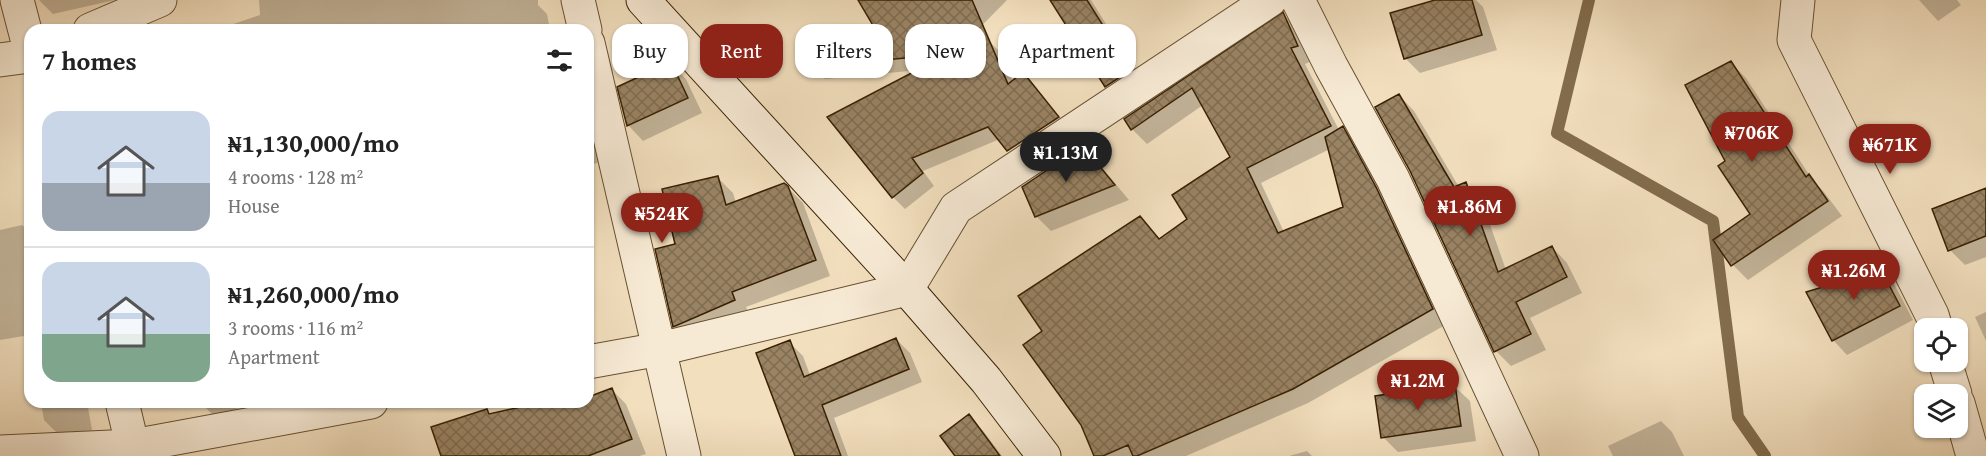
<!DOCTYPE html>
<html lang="en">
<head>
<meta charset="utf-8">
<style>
	:root { --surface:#fff; --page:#f2f2f2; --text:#222; --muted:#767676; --line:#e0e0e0; --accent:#8f2418 }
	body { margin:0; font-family:"Gentium Book Plus",serif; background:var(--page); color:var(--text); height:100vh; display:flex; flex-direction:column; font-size:22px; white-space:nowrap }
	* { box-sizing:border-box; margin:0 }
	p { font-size:20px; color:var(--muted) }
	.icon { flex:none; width:33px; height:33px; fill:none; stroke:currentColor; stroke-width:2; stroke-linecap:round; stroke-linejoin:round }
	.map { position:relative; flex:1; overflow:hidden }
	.drawer { position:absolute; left:24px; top:24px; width:570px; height:384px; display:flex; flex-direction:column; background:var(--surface); border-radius:18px; box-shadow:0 2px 4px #0004 }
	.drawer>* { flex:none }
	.guide { position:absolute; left:612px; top:24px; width:570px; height:54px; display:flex; gap:12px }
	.buttons { position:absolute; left:1914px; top:318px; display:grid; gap:12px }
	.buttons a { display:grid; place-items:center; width:54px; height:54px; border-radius:12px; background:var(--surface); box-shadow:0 2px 4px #0004; font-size:30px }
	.price { position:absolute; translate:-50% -51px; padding:0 14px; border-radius:21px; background:var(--accent); color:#fff; font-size:20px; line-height:39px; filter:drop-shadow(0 2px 3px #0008) }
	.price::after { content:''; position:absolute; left:50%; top:36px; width:18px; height:14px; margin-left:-9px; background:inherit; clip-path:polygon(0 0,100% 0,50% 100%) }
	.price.current { background:#222; color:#fff }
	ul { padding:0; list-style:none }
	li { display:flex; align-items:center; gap:18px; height:150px; padding:0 18px }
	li+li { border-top:2px solid var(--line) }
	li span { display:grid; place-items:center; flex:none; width:168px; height:120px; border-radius:18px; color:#555 }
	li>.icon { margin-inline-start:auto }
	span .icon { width:72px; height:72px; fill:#fffc; stroke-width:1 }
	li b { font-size:26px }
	h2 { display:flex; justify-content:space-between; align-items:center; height:72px; padding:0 18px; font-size:26px }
	.pill { padding:0 21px; border-radius:18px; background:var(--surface); box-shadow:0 2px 4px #0004; font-size:21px; line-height:54px }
	.pill.current { background:var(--accent); color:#fff }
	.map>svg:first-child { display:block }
</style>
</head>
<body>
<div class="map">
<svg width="1986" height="456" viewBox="0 0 1986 456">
	<defs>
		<pattern id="building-cross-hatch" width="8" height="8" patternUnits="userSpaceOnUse" patternTransform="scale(1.5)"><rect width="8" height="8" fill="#998364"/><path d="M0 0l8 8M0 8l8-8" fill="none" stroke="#7e6b50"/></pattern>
	</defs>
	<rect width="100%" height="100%" fill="#f2dfbe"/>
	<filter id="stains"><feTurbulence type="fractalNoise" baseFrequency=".00333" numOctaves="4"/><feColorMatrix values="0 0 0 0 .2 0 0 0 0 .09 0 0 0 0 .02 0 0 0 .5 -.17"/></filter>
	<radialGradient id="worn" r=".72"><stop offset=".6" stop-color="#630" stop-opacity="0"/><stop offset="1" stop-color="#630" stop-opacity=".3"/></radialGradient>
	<!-- shadow -->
	<path fill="#0003" fill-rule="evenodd" d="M39,0H115L53,14Z
		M259,0H538V5L547,14L550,30H216L260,15Z
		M860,0H1007L941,67L988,40L1000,52L1013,82L1023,74L1059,116L1008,149L1000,139L923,171L934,186L905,209L893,197L940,68L825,79L812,66L877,28Z
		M1054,0H1091L1120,46L1096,62Z
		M1441,0H1476L1483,7L1497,50L1420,73L1405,58Z
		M1919,0H1957L1961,5L1938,21Z
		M1283,14L1298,29L1312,61L1305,64L1339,130L1342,128L1357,143L1447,324L1308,403L1186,456H1096L1045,332L1140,218L1161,240L1189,220L1232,157L1203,105L1147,144L1132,129L1126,119ZM1330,149L1345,208L1284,232L1261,183Z
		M1731,63L1746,78L1812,179L1824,192L1842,216L1748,280L1733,265L1715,240L1752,215L1727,162Z
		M671,64L686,79L702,113L643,141L628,125Z
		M1399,95L1414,111L1459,187L1466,184L1481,199L1506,270L1552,247L1567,263L1582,293L1530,318L1546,350L1511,366L1496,351L1411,170Z
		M588,111L607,158L588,167Z
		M1061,118L1071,130L1021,163L1010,152Z
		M1083,148L1098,163L1129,200L1051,231L1036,216Z
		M718,178L733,193L736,203L784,184L803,203L830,276L746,307L750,315L690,341L675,326L677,245Z
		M588,180L593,194L588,196Z
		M1986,190V257L1965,265L1950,250Z
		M22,225L30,233V335L0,340V230Z
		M1877,264L1891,278L1913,320L1847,355L1833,340L1834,286Z
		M1986,312V341L1975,317Z
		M896,339L910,353L922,382L834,418L848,456H797L789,342L803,356L810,375Z
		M1454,386L1470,401L1476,441L1398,452L1383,437Z
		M611,389L626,404L646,454L639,456H442L487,411L492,415L588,402V399Z
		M41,402H87L92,430L59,435L44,420Z
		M200,402H254L215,417Z
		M969,416L984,432L1002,456H957Z
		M1661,421L1672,432L1684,456H1613L1608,446Z
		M1307,451L1312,456H1289Z"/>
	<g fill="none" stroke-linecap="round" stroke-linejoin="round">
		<!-- stream -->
		<path stroke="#826c4c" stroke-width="12" d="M1589,0L1557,133L1713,221L1738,417L1765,456"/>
	</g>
	<!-- building -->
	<path fill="url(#building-cross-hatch)" stroke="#392002" stroke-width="1.5" d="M858,0H972L1008,84L1023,72L1059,117L1007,151L988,127L912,158L923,173L892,198L827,117L948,54L810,67L807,33L874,27Z
		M1050,0H1087L1131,70L1105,87Z
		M1435,0H1472L1482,35L1404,59L1390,13Z
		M1283,12L1298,46L1291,48L1331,126L1247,168L1278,233L1343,207L1325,137L1343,126L1376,187L1433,309L1293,389L1137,456H1133L1128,445L1103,456H1094L1081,425L1023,345L1042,331L1018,296L1140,216L1159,239L1187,219L1172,195L1230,157L1192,88L1131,130L1124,119Z
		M1731,61L1806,177L1809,174L1828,201L1731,266L1713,240L1750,214L1718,166L1725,161L1685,85Z
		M671,62L688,98L627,126L617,87Z
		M1399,94L1454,187L1466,182L1498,272L1552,246L1567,277L1516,302L1531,334L1494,352L1410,171L1375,107Z
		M1083,146L1115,185L1035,217L1022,187Z
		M718,176L726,205L784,183L788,186L816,260L732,292L735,300L673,327L655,249L675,244L662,189Z
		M1986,188V236L1948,251L1932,209Z
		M1877,262L1900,306L1832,341L1806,292L1833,284Z
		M896,338L909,369L822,405L841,456H795L756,353L790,340L804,377Z
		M1455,384L1461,426L1381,438L1375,396Z
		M612,388L632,439L588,456H441L431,427L487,409L489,414L543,402H588V397Z
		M969,414L1000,456H955L940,436Z"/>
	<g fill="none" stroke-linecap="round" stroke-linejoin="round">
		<!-- street casing -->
		<g stroke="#675031" stroke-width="35">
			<path id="street" d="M17,0L30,50
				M578,0L585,30
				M1298,0L1331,66L1393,179L1522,456
				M1798,0L1794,40L1932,315L1936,328
				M90,30L160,0
				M588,43L684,456
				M0,60L30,56
				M588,362L660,349L907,289L956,208L1270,0
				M1945,362L1955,394
				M122,402L135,456
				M1958,403L1973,456
				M0,452L133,446L371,402"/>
		</g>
		<!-- secondary casing -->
		<g stroke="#392002" stroke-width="35">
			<path id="secondary" d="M643,0L907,289L986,380L1044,456"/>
		</g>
		<!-- street -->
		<use href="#street" stroke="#f7ead5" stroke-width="33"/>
		<!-- secondary -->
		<use href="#secondary" stroke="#f7ead5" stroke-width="33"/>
	</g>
	<rect width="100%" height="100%" filter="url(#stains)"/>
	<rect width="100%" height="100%" fill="url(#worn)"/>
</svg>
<div class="buttons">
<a><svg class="icon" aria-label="locate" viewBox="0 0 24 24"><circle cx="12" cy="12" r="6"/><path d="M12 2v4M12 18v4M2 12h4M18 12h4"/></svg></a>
<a><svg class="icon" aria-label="layers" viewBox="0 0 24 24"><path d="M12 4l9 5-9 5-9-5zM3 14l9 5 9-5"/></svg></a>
</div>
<b class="price" style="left:1752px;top:163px">₦706K</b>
<b class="price" style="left:1890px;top:175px">₦671K</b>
<b class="price current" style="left:1066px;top:183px">₦1.13M</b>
<b class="price" style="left:1470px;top:237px">₦1.86M</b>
<b class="price" style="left:662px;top:244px">₦524K</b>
<b class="price" style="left:1854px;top:301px">₦1.26M</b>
<b class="price" style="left:1418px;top:411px">₦1.2M</b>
<div class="guide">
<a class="pill">Buy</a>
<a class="pill current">Rent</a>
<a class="pill">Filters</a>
<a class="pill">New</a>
<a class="pill">Apartment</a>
</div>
<section class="drawer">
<h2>7 homes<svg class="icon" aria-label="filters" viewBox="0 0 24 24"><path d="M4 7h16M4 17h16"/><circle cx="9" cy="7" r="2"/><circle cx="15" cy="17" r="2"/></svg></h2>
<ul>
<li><span style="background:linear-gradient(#c9d6e8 60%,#9aa5b1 0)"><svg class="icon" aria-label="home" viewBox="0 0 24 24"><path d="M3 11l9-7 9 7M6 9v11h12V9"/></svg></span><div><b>₦1,130,000/mo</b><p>4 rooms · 128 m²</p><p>House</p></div></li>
<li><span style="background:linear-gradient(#c9d6e8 60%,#7fa58c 0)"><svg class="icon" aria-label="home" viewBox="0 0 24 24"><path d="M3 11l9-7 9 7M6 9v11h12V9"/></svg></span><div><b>₦1,260,000/mo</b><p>3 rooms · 116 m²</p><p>Apartment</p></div></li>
</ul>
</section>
</div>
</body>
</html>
